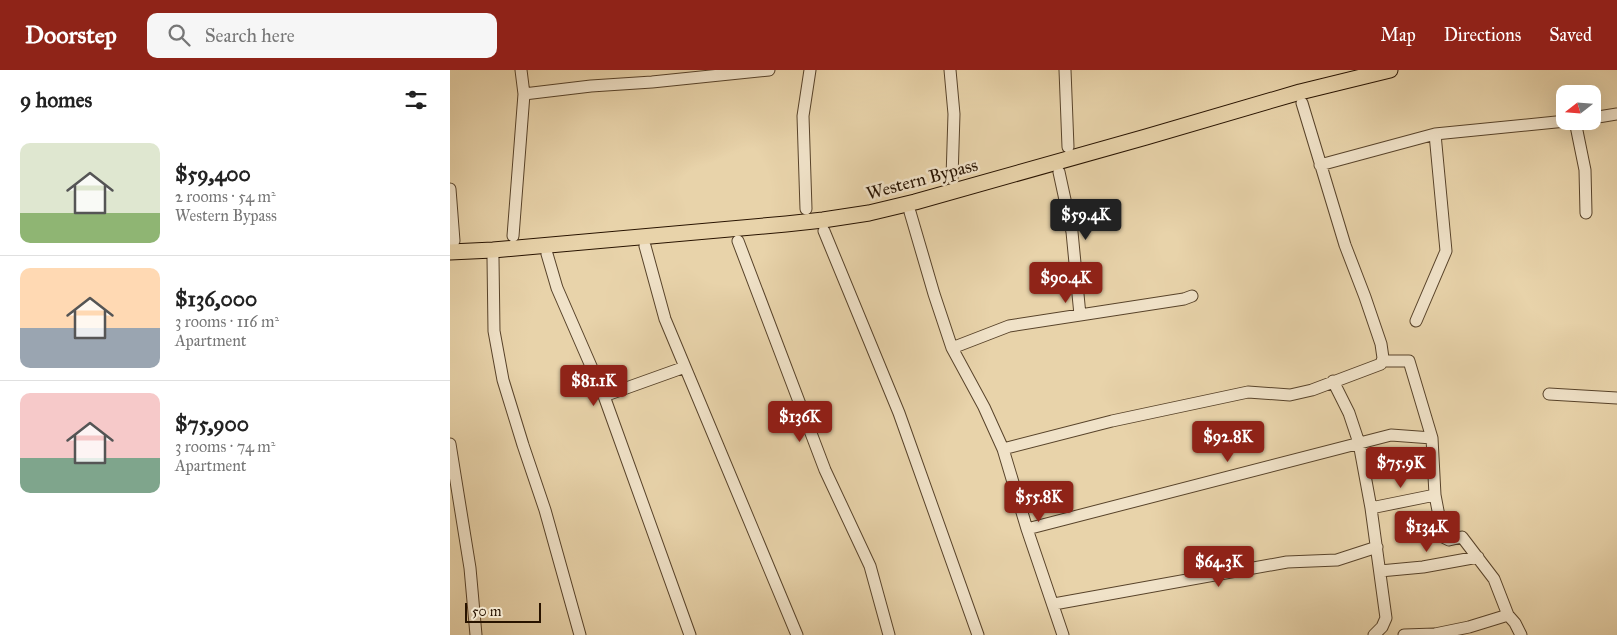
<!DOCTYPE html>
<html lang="en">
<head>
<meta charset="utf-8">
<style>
	:root { --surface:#fff; --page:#f6f6f6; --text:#222; --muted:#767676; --line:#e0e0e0; --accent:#8f2418 }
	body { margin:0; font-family:"IM FELL Great Primer",serif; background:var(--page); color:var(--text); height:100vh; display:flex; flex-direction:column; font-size:19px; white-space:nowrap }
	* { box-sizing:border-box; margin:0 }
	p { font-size:16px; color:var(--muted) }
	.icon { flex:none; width:28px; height:28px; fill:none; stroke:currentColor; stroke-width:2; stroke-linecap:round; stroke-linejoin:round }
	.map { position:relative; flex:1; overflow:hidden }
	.side { display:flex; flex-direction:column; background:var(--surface); width:450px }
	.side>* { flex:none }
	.needle { width:32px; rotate:253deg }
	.tools { position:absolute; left:1106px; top:15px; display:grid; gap:10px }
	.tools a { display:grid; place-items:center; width:45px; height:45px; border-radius:10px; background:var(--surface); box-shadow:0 5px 20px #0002; font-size:25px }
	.scale { position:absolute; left:15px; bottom:12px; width:76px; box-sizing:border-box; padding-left:5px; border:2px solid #281300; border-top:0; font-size:14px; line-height:18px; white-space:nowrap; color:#281300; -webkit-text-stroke:4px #f0e2c8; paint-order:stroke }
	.price { position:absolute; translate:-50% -42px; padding:0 11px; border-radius:5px; background:var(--accent); color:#fff; font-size:16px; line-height:32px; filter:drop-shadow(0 1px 2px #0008) }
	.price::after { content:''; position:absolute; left:50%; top:30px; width:15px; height:11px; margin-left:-8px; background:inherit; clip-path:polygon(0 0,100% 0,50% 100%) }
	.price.selected { background:#222; color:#fff }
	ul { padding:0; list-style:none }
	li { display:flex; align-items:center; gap:15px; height:125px; padding:0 20px }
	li+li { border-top:1px solid var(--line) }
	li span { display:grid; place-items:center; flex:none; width:140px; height:100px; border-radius:10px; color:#555 }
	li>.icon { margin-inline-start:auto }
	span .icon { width:60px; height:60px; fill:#fffc; stroke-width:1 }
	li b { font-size:21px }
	h2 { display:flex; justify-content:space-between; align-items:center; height:60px; padding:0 20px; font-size:21px }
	header { display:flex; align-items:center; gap:30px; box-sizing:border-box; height:70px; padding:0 25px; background:var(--accent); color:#fff }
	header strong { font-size:24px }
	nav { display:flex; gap:28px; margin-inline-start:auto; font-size:18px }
	.search { width:350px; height:45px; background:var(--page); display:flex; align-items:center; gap:12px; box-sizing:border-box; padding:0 18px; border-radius:10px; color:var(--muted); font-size:19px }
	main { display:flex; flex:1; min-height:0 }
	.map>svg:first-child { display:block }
</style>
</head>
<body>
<header>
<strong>Doorstep</strong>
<div class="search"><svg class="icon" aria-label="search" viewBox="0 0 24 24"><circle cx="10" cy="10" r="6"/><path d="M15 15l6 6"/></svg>Search here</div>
<nav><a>Map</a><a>Directions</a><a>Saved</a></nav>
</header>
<main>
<section class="side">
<h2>9 homes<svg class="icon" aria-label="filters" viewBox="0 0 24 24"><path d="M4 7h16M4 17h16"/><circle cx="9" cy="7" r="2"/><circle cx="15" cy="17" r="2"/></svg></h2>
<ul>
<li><span style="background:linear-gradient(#dfe7d0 70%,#8fb573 0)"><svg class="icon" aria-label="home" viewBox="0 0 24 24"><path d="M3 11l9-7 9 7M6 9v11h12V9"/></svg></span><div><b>$59,400</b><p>2 rooms · 54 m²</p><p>Western Bypass</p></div></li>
<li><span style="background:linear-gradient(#ffd9b3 60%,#9aa5b1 0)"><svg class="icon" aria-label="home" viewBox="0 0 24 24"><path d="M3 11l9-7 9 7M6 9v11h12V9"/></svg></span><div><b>$136,000</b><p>3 rooms · 116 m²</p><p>Apartment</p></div></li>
<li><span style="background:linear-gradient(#f6c9c9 65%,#7fa58c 0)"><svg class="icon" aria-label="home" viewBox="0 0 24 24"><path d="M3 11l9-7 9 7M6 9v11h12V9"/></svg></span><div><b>$75,900</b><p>3 rooms · 74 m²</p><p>Apartment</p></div></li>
</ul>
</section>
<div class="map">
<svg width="1167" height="565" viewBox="0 0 1167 565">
	<rect width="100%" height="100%" fill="#e8d3aa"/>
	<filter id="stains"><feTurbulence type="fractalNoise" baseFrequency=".004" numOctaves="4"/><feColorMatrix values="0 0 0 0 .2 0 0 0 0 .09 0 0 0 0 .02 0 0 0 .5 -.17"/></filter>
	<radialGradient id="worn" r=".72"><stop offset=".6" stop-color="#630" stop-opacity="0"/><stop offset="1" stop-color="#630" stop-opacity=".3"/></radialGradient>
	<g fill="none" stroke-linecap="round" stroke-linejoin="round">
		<!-- minor casing -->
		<g stroke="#58432a" stroke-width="13">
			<path id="minor" d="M500,0L504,44L502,108
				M615,0L618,77
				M74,24L141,16L202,12L319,0
				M1142,48L1167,44
				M1125,51L1135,100L1136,143
				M870,95L985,64L1116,51
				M609,102L622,162L630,245
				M0,119L4,171
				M356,139L353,46L360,0
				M460,142L484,224L502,278L534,337L553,379L662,351L798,322L840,325L862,320L931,294L933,288L931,274L915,227L895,175L852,33
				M374,161L449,343L528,565
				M63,166L74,24L71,0
				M288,171L375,400L420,496L439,565
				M195,176L215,249L347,565
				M97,184L107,218L154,326L240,565
				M43,188L44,261L53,310L73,375L95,440L130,565
				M966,251L996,181L985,64
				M502,278L559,256L734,229L742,226
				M933,291H959L982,368L985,425L993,467L999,470L1012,467L1044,509L1058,545L1065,553L1071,565
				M883,311L899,343L909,373L921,438L936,548L932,557L924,565
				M1099,324L1167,328
				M154,326L235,297
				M0,374L20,498L26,565
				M553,379L577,459L613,565
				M921,438L985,425
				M577,459L941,365L982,368
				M930,501L973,497L1028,487
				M604,534L837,492L887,490L927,477
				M954,565L985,564L1019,557L1058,545"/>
		</g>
		<!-- major casing -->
		<g stroke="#281300" stroke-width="17">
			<path id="major" d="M0,182L43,180L336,154L373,150L419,143L465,132L696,67L850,22L940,0"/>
		</g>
		<!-- minor -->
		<use href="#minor" stroke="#f0e2c8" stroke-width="11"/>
		<!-- major -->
		<use href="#major" stroke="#e8d3aa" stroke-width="15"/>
	</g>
	<g text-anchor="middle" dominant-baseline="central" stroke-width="5" stroke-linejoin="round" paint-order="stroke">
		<!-- street labels -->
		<g font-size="18" fill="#281300" stroke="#f0e2c8">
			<text transform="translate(472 109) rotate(-15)">Western Bypass</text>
		</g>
	</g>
	<rect width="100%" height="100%" filter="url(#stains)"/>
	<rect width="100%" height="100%" fill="url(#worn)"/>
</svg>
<div class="tools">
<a><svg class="needle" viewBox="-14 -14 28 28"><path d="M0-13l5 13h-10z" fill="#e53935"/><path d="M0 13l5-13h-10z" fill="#767676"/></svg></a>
</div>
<div class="scale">50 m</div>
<b class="price selected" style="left:636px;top:171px">$59.4K</b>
<b class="price" style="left:616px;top:234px">$90.4K</b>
<b class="price" style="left:144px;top:337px">$81.1K</b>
<b class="price" style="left:350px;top:373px">$136K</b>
<b class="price" style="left:778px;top:393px">$92.8K</b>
<b class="price" style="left:951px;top:419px">$75.9K</b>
<b class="price" style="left:589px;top:453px">$55.8K</b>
<b class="price" style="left:977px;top:483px">$134K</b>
<b class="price" style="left:769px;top:518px">$64.3K</b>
</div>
</main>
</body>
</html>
